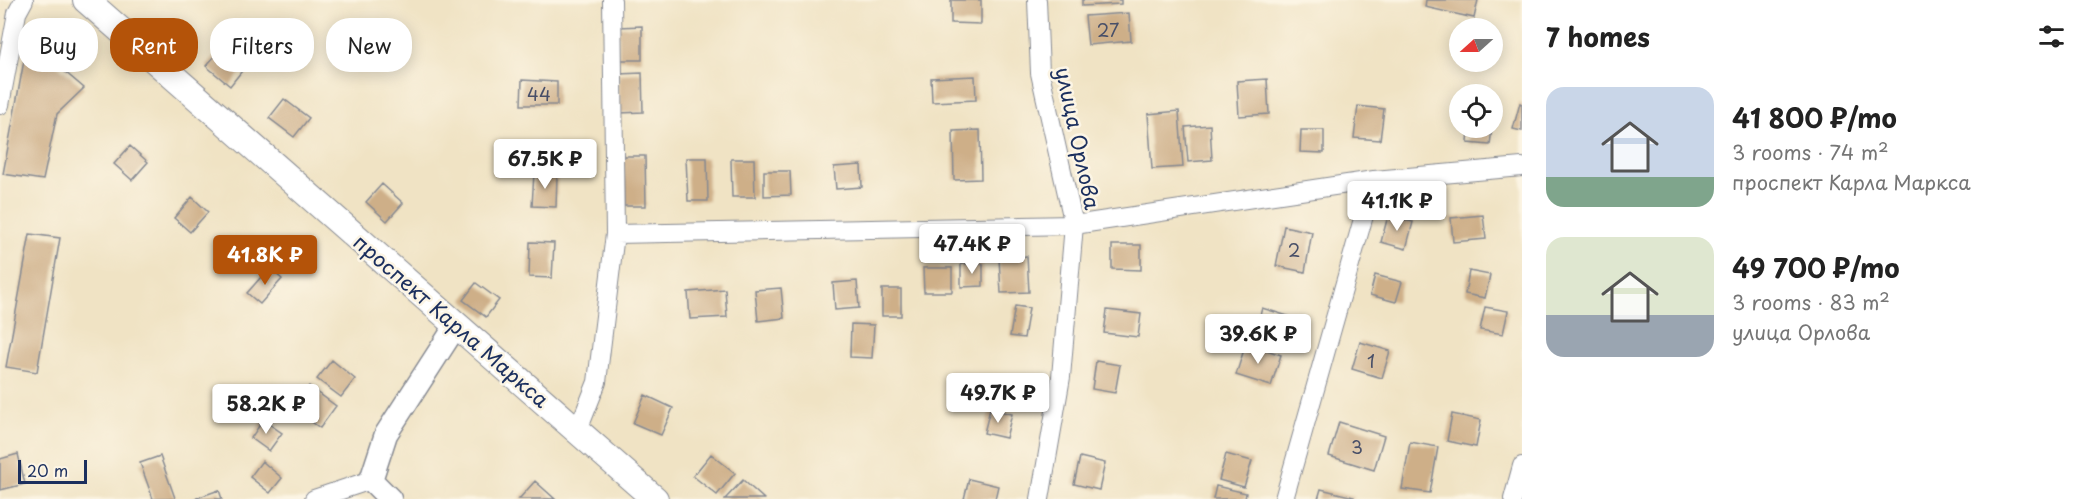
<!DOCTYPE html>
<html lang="en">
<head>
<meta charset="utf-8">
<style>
	:root { --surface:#fff; --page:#f6f6f6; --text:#222; --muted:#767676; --accent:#b45309 }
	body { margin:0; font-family:"Playpen Sans",sans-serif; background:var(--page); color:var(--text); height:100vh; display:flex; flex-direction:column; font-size:22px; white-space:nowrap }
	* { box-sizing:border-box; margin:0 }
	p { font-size:20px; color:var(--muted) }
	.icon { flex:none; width:33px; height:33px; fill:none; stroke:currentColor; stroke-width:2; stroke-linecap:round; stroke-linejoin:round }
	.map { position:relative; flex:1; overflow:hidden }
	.drawer { display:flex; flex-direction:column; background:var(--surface); width:570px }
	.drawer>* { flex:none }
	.guide { position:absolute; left:18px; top:18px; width:570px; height:54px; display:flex; gap:12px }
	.needle { width:39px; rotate:249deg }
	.controls { position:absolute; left:1449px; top:18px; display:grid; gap:12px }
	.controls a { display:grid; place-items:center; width:54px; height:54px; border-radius:50%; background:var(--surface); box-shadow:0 3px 15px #0003; font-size:30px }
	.scale { position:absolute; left:18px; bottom:15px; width:69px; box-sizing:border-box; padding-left:6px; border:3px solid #1b2f5e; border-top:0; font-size:16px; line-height:21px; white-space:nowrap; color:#1b2f5e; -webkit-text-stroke:4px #fcf5e5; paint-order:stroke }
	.price { position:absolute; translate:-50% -51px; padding:0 14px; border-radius:6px; background:#fff; color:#222; font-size:20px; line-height:39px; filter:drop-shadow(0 2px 3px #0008) }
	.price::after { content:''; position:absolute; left:50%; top:36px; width:18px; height:14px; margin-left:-9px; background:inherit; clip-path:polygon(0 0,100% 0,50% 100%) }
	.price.current { background:var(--accent); color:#fff }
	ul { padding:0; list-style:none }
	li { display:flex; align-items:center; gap:18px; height:150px; padding:0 24px }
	li span { display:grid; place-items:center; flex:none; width:168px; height:120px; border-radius:18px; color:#555 }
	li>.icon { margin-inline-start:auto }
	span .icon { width:72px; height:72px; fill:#fffc; stroke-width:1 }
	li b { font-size:26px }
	h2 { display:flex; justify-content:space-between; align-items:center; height:72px; padding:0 24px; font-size:26px }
	.chip { padding:0 21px; border-radius:24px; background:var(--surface); box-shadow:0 3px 15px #0003; font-size:21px; line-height:54px }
	.chip.current { background:var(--accent); color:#fff }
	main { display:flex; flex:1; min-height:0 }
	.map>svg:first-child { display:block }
</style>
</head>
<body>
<main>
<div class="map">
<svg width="1522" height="499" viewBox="0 0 1522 499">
	<rect width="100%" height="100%" fill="#fcf5e5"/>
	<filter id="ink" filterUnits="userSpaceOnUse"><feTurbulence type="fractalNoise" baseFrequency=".0167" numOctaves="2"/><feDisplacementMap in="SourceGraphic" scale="12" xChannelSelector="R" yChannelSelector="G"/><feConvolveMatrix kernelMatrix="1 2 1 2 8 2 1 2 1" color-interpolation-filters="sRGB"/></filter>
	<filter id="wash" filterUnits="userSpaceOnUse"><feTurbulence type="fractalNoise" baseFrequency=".008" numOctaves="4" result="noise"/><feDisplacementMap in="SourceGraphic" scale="24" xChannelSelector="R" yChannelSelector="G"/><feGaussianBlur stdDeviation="1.35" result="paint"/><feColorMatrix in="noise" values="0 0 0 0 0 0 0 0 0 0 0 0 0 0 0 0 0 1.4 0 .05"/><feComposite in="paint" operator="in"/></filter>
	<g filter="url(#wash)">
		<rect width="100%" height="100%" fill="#f0e3c4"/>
		<g id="blocks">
			<!-- building -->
			<path fill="#ceaf88" d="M951,0H981V24L951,23Z
				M1082,0H1121V4L1082,6Z
				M1426,0H1478L1474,18L1425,7Z
				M1129,13L1131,41L1088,45L1085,16Z
				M642,26V60H619V27Z
				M37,48L84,88L57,114L43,180L3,174L25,55Z
				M222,48L245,67L230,86L206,66Z
				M642,73L643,112L620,113L619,74Z
				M975,76L976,100L932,102L931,78Z
				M1267,79L1269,114L1239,116L1237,81Z
				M522,80L557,82V105H521Z
				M284,99L309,118L294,137L269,118Z
				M1520,103L1522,104V131L1513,129Z
				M1358,106L1384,109L1380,140L1354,138Z
				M1179,111L1183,167L1152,169L1148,114Z
				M1210,125L1212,160L1188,162L1185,127Z
				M1469,128H1492L1490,145L1468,143Z
				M980,130L981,179L954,180L953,131Z
				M1301,130H1324V153L1300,152Z
				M130,146L148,162L132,180L114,164Z
				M623,156H645L646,206H624Z
				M686,158H707L708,201H688Z
				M731,159H754L755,197H732Z
				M861,165L862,187L836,189L834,167Z
				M764,171H790L791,195L764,196Z
				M534,173L557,175L556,207L532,206Z
				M382,184L403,203L387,221L366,202Z
				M192,197L208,212L190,232L174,218Z
				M1483,215L1486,239L1453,242L1451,218Z
				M1388,216L1413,222L1406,249L1381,242Z
				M1284,226L1312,232L1305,272L1276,266Z
				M30,234L60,238L37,372L6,367Z
				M530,242L554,243L552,278L529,277Z
				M1112,245H1141V270L1112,269Z
				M1027,256L1029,292L1001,293L999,258Z
				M961,264H983V286L961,287Z
				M269,268L282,279L260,304L247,293Z
				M923,268H952V292H924Z
				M1469,271L1490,275L1485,298L1465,294Z
				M1375,275L1402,282L1396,302L1370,295Z
				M857,281L859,308L835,310L833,283Z
				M476,283L499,300L486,317L463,300Z
				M781,288L784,318L758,321L755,290Z
				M725,289L727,317L690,319L688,292Z
				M882,289H901V316H882Z
				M1015,306L1029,308L1024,338L1010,336Z
				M1485,307L1508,311L1503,334L1480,330Z
				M1262,308L1291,317L1283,346L1254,337Z
				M1107,310L1141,314L1138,337L1104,333Z
				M851,324L874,325L872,358L850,357Z
				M1360,342L1390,351L1382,378L1352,369Z
				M1246,343L1281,355L1271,386L1236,375Z
				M332,360L355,379L341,397L317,379Z
				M1096,361L1120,365L1115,393L1092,389Z
				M309,386L336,406L320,428L293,408Z
				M645,395L673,408L661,435L633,423Z
				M990,409L1012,414L1006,438L984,433Z
				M1452,414L1481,420L1476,447L1447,441Z
				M263,420L282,433L269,451L251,438Z
				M1339,422L1384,436L1374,470L1329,456Z
				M1410,442L1438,447L1430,493L1402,489Z
				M18,454L25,484L0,490V459Z
				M711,454L735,473L717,495L693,476Z
				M1226,454L1252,461L1244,487L1219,480Z
				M160,456L175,498L174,499H153L140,463Z
				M1080,457L1105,463L1099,490L1074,484Z
				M262,461L282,478L270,493L250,477Z
				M969,479L998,486L995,499H964Z
				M743,480L764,499H725Z
				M535,481L555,499H519Z
				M1216,486L1246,493L1245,499H1213Z
				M1321,489L1354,497V499H1318Z
				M219,490L222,499H194Z"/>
		</g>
	</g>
	<g filter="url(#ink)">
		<use href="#blocks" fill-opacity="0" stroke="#868991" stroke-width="1.5"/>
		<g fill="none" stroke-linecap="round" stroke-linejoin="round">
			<!-- minor casing -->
			<g stroke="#868991" stroke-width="20">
				<path id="minor" d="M1037,0L1040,73L1074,225L1061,377L1040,499
					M0,105L17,13L24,0
					M615,234L1074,225L1374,180L1522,167
					M578,430L597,382L615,234L612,0
					M314,499L371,480
					M1284,499L1374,180
					M1513,499L1522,466"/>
			</g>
			<!-- tertiary casing -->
			<g stroke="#868991" stroke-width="25">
				<path id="tertiary" d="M390,499L371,480L386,434L457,324"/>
			</g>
			<!-- secondary casing -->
			<g stroke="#868991" stroke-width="28">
				<path id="secondary" d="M86,0L655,499"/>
			</g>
			<!-- minor -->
			<use href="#minor" stroke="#fff" stroke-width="18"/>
			<!-- tertiary -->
			<use href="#tertiary" stroke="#fff" stroke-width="22"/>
			<!-- secondary -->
			<use href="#secondary" stroke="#fff" stroke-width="26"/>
		</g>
	</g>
	<g text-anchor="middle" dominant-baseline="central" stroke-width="5" stroke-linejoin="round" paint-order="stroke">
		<!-- number labels -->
		<g font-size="18" fill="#484f68">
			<text x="1108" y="29">27</text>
			<text x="539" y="93">44</text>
			<text x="1294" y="249">2</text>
			<text x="1371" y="360">1</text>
			<text x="1357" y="446">3</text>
		</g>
		<!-- street labels -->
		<g font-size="21" fill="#1b2f5e" stroke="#fcf5e5">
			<text transform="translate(1079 138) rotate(78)">улица Орлова</text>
			<text transform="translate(452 320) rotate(41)">проспект Карла Маркса</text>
		</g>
	</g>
</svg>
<div class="controls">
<a><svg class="needle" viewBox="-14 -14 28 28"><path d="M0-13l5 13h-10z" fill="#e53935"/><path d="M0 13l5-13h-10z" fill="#767676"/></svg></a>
<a><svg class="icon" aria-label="locate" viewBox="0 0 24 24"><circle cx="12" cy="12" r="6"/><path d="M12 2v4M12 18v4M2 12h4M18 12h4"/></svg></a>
</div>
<div class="scale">20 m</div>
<b class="price" style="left:545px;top:190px">67.5K ₽</b>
<b class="price" style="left:1397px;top:232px">41.1K ₽</b>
<b class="price" style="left:972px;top:275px">47.4K ₽</b>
<b class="price current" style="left:265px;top:286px">41.8K ₽</b>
<b class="price" style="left:1258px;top:365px">39.6K ₽</b>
<b class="price" style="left:998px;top:424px">49.7K ₽</b>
<b class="price" style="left:266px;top:435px">58.2K ₽</b>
<div class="guide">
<a class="chip">Buy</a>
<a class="chip current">Rent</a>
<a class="chip">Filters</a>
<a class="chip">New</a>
</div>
</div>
<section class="drawer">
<h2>7 homes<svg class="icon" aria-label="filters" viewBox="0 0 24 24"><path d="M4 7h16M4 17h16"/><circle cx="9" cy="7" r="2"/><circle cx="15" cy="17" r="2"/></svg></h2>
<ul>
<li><span style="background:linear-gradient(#c9d6e8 75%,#7fa58c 0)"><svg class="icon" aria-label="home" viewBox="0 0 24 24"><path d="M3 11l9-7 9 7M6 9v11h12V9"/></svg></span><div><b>41 800 ₽/mo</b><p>3 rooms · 74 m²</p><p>проспект Карла Маркса</p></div></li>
<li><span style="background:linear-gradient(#dfe7d0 65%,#9aa5b1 0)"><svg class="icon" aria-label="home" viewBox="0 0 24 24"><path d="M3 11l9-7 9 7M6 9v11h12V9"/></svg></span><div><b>49 700 ₽/mo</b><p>3 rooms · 83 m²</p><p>улица Орлова</p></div></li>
</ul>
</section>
</main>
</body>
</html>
